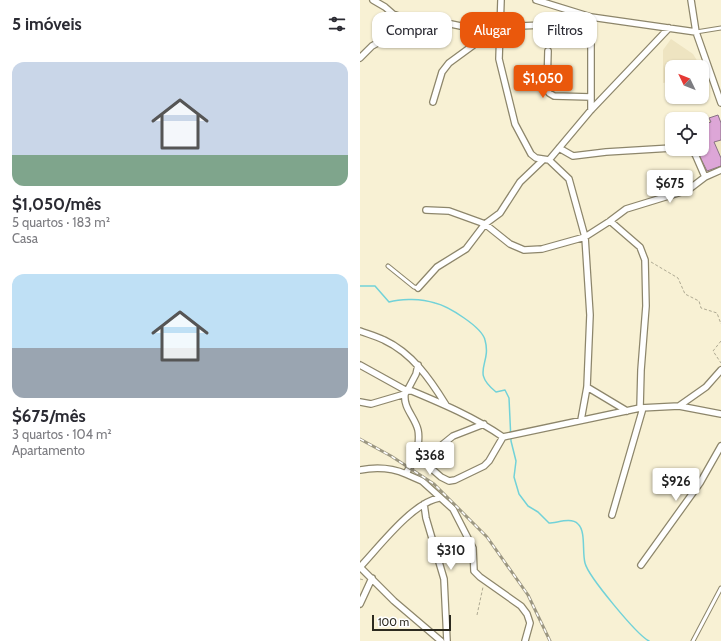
<!DOCTYPE html>
<html lang="pt">
<head>
<meta charset="utf-8">
<style>
	:root { --surface:#fff; --page:#f2f2f3; --text:#2b2b33; --muted:#7c7c81; --accent:#ea580c }
	body { margin:0; font-family:Cabin,sans-serif; background:var(--page); color:var(--text); height:100vh; display:flex; flex-direction:column; font-size:15px; white-space:nowrap }
	* { box-sizing:border-box; margin:0 }
	p { font-size:13px; color:var(--muted) }
	.icon { flex:none; width:22px; height:22px; fill:none; stroke:currentColor; stroke-width:2; stroke-linecap:round; stroke-linejoin:round }
	.map { position:relative; flex:1; overflow:hidden }
	.details { display:flex; flex-direction:column; background:var(--surface); width:360px }
	.details>* { flex:none }
	.guide { position:absolute; left:12px; top:12px; width:289px; height:36px; display:flex; gap:8px }
	.needle { width:26px; rotate:313deg }
	.tools { position:absolute; left:305px; top:60px; display:grid; gap:8px }
	.tools a { display:grid; place-items:center; width:44px; height:44px; border-radius:8px; background:var(--surface); box-shadow:0 1px 3px #0004; font-size:20px }
	.scale { position:absolute; left:12px; bottom:10px; width:79px; box-sizing:border-box; padding-left:4px; border:2px solid #2c2a1f; border-top:0; font-size:11px; line-height:14px; white-space:nowrap; color:#2c2a1f; -webkit-text-stroke:3px #fff; paint-order:stroke }
	.price { position:absolute; translate:-50% -34px; padding:0 9px; border-radius:4px; background:#fff; color:#222; font-size:13px; line-height:26px; filter:drop-shadow(0 1px 2px #0008) }
	.price::after { content:''; position:absolute; left:50%; top:24px; width:12px; height:9px; margin-left:-6px; background:inherit; clip-path:polygon(0 0,100% 0,50% 100%) }
	.price.active { background:var(--accent); color:#fff }
	ul { padding:0; list-style:none }
	li { display:grid; align-content:center; gap:8px; height:212px; padding:0 12px }
	li span { display:grid; place-items:center; height:124px; border-radius:12px; color:#555 }
	li>.icon { margin-inline-start:auto }
	span .icon { width:72px; height:72px; fill:#fffc; stroke-width:1 }
	li b { font-size:17px }
	h2 { display:flex; justify-content:space-between; align-items:center; height:48px; padding:0 12px; font-size:17px }
	.tag { padding:0 14px; border-radius:12px; background:var(--surface); box-shadow:0 1px 3px #0004; font-size:14px; line-height:36px }
	.tag.active { background:var(--accent); color:#fff }
	main { display:flex; flex:1; min-height:0 }
	.map>svg:first-child { display:block }
</style>
</head>
<body>
<main>
<section class="details">
<h2>5 imóveis<svg class="icon" aria-label="filters" viewBox="0 0 24 24"><path d="M4 7h16M4 17h16"/><circle cx="9" cy="7" r="2"/><circle cx="15" cy="17" r="2"/></svg></h2>
<ul>
<li><span style="background:linear-gradient(#c9d6e8 75%,#7fa58c 0)"><svg class="icon" aria-label="home" viewBox="0 0 24 24"><path d="M3 11l9-7 9 7M6 9v11h12V9"/></svg></span><div><b>$1,050/mês</b><p>5 quartos · 183 m²</p><p>Casa</p></div></li>
<li><span style="background:linear-gradient(#bfe0f5 60%,#9aa5b1 0)"><svg class="icon" aria-label="home" viewBox="0 0 24 24"><path d="M3 11l9-7 9 7M6 9v11h12V9"/></svg></span><div><b>$675/mês</b><p>3 quartos · 104 m²</p><p>Apartamento</p></div></li>
</ul>
</section>
<div class="map">
<svg width="361" height="641" viewBox="0 0 361 641">
	<rect width="100%" height="100%" fill="#f8f1d4"/>
	<!-- built -->
	<path fill="#eee4c1" d="M311,39L333,54L341,67H312V90L309,82L303,83V50Z
		M358,115L361,123V166L346,172L336,149H342V120Z"/>
	<g fill="none" stroke-linecap="round" stroke-linejoin="round">
		<!-- stream -->
		<path stroke="#72d2d8" stroke-width="1.5" d="M0,286H15L29,302C42,298 62,299 75,303C88,306 122,327 125,340C132,365 110,371 136,392L145,390L149,398L151,441L156,461L154,477L159,494L168,506L178,512L189,523C197,523 211,517 218,524C226,531 222,552 225,563C228,576 277,635 289,641"/>
	</g>
	<!-- building -->
	<path fill="#dda6d7" stroke="#887285" d="M358,115L361,123V140L354,142L361,158V166L347,171L336,149H342L348,146L342,133V125L351,122L349,118Z"/>
	<g fill="none" stroke-linecap="round" stroke-linejoin="round">
		<!-- lane casing -->
		<g stroke="#8d866b" stroke-width="5">
			<path id="lane" d="M336,32L361,28
				M28,266L54,287L58,288
				M333,641L361,588"/>
		</g>
		<!-- street casing -->
		<g stroke="#8d866b" stroke-width="8">
			<path id="street" d="M13,0L25,7L33,14L44,18L91,24L139,34
				M141,0L139,59L155,124L171,154L176,158L189,160L209,179L225,237L230,315L227,387L221,420
				M176,0L231,17L336,32
				M331,0L336,32L361,103
				M231,17V110
				M139,27L231,23
				M188,51L187,87L189,93L194,96L231,97
				M0,58L12,46L57,21
				M73,102L82,72L89,63L130,33
				M199,148L213,156L246,152L312,148
				M328,149L335,154L345,177
				M189,160L231,110L309,28
				M66,210L89,211L125,224L150,244L164,250L182,249L225,237L250,221L280,247L285,260L286,306L281,370L280,408
				M250,221L266,209L328,190L345,177L361,170
				M58,288L77,267L106,249L125,224L140,213L160,182L183,160
				M0,331C8,334 16,336 24,340C52,353 70,379 86,405
				M0,365L47,391L56,374L58,365
				M227,387L267,411
				M0,402L11,404L45,394
				M319,406L346,387L361,370
				M124,424L93,436L72,453L60,457L58,455C57,446 60,439 58,430C55,417 43,408 45,394L47,391H52C83,404 114,417 143,437L280,408L319,406L361,414
				M66,456L73,470L81,477L89,481L95,480L124,466L129,461L143,437
				M0,470C16,467 32,468 46,474L49,468L60,457
				M46,474L62,481L93,509L113,548L114,571L120,577L161,606L167,614L170,623L165,641
				M64,504L66,518L84,579L87,641
				M252,515L283,408
				M281,565L340,483L361,446
				M0,567L34,601L81,641
				M0,567C19,547 52,503 79,498
				M0,604L12,578"/>
		</g>
		<!-- path -->
		<path stroke="#afaa93" stroke-width="1" stroke-dasharray="3 2" stroke-linecap="butt" d="M291,262L318,278L325,294L339,301L341,308L357,313L361,324
			M361,341L353,351L361,363
			M0,579L4,580
			M117,615L123,587"/>
		<!-- lane -->
		<use href="#lane" stroke="#fff" stroke-width="3"/>
		<!-- street -->
		<use href="#street" stroke="#fff" stroke-width="5.5"/>
		<!-- rail casing -->
		<g stroke="#9c9782" stroke-width="3">
			<path id="rail" d="M0,439L31,456L74,484L127,537L168,595L190,641"/>
		</g>
		<!-- rail -->
		<use href="#rail" stroke="#fff" stroke-width="1.5" stroke-dasharray="4.5" stroke-linecap="butt"/>
	</g>
</svg>
<div class="tools">
<a><svg class="needle" viewBox="-14 -14 28 28"><path d="M0-13l5 13h-10z" fill="#e53935"/><path d="M0 13l5-13h-10z" fill="#7c7c81"/></svg></a>
<a><svg class="icon" aria-label="locate" viewBox="0 0 24 24"><circle cx="12" cy="12" r="6"/><path d="M12 2v4M12 18v4M2 12h4M18 12h4"/></svg></a>
</div>
<div class="scale">100 m</div>
<b class="price active" style="left:183px;top:99px">$1,050</b>
<b class="price" style="left:310px;top:204px">$675</b>
<b class="price" style="left:70px;top:476px">$368</b>
<b class="price" style="left:316px;top:502px">$926</b>
<b class="price" style="left:91px;top:571px">$310</b>
<div class="guide">
<a class="tag">Comprar</a>
<a class="tag active">Alugar</a>
<a class="tag">Filtros</a>
</div>
</div>
</main>
</body>
</html>
